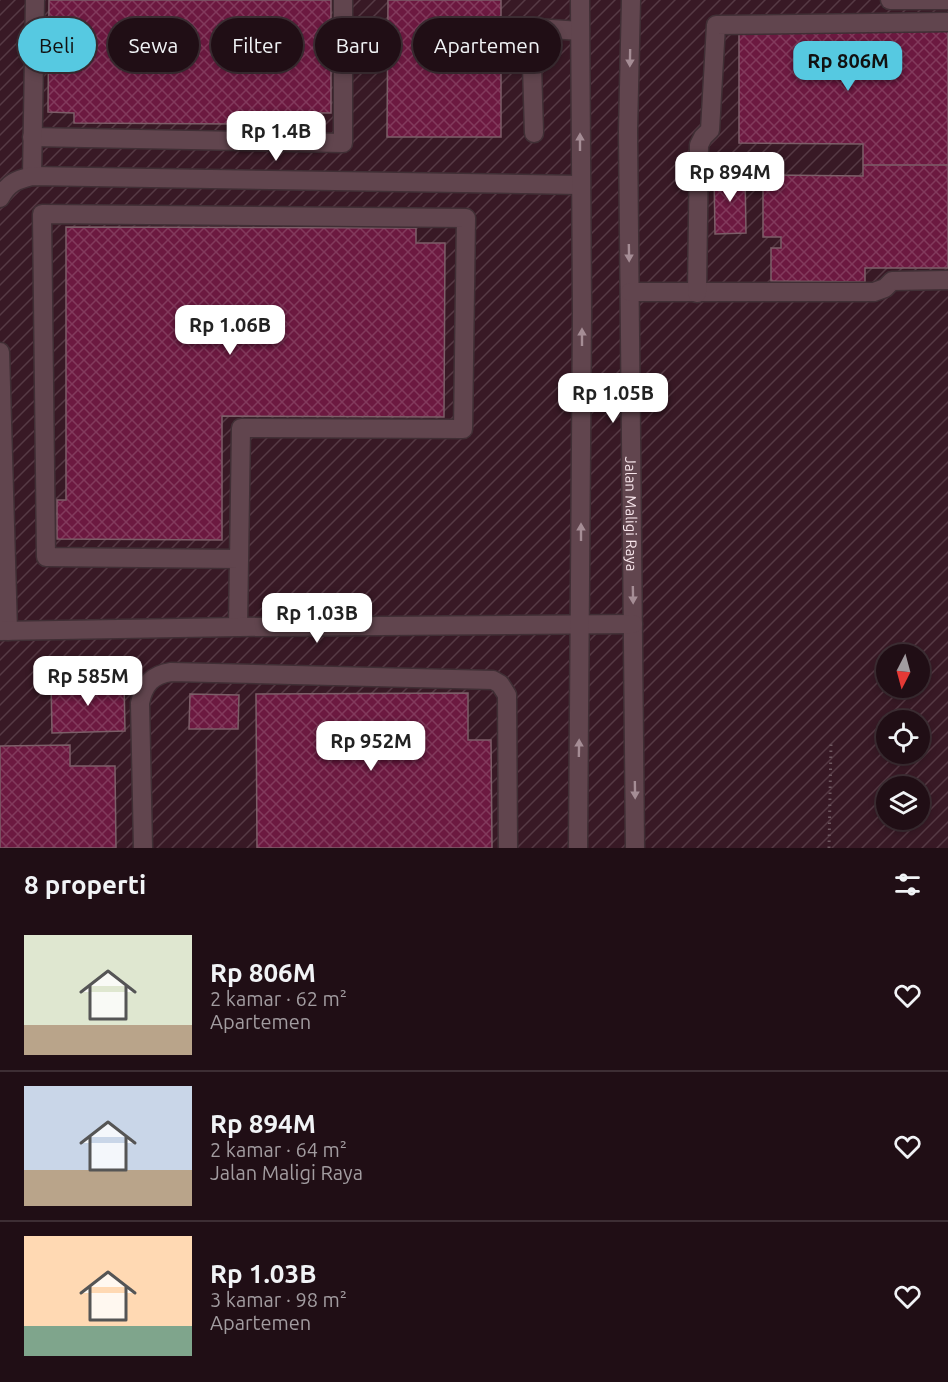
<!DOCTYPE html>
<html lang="id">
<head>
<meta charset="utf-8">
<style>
	:root { --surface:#200e15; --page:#2d1c22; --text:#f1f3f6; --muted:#a29ca0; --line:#3d2e34; --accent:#56c9e1 }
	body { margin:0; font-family:Ubuntu,sans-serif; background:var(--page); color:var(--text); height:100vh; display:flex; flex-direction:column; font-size:22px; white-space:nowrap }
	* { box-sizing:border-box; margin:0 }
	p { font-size:20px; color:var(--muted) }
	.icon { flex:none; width:33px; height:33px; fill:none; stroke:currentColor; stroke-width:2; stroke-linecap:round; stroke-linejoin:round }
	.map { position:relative; height:848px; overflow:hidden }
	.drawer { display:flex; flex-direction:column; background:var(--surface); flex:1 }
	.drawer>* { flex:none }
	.hud { position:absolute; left:18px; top:18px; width:600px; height:54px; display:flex; gap:12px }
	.needle { width:39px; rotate:186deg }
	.controls { position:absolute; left:876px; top:644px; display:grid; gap:12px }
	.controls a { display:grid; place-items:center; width:54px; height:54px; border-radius:50%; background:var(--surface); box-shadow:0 3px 9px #0003,0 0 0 2px var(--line); font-size:30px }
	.price { position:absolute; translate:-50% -51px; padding:0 14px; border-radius:12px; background:#fff; color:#222; font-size:20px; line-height:39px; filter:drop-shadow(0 2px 3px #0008) }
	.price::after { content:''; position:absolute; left:50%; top:36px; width:18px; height:14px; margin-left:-9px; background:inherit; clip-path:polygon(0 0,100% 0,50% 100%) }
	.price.on { background:var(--accent); color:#111 }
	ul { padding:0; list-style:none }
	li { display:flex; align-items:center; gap:18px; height:150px; padding:0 24px }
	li+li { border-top:2px solid var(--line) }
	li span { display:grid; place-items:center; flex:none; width:168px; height:120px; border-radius:0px; color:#555 }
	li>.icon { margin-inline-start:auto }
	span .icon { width:72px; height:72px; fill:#fffc; stroke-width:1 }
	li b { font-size:26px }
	h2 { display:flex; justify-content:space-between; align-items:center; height:72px; padding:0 24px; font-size:26px }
	.chip { padding:0 21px; border-radius:27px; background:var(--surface); box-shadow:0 3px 9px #0003,0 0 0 2px var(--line); font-size:21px; line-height:54px }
	.chip.on { background:var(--accent); color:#111 }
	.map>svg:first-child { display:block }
</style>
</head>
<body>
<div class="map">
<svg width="948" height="848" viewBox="0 0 948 848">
	<defs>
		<pattern id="industrial-furrows" width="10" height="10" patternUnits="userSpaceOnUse" patternTransform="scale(1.5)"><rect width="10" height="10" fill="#381925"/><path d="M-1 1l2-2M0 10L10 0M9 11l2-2" fill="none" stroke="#563a45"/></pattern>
		<pattern id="building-cross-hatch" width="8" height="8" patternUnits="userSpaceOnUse" patternTransform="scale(1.5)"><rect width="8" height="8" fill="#6c1940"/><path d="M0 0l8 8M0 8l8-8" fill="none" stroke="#823a5c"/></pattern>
	</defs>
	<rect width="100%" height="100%" fill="#2b131c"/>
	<!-- industrial -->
	<path fill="url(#industrial-furrows)" fill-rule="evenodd" d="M0,0H948V848H0ZM886,654H920V687H886ZM886,720H920V753H886ZM886,786H920V819H886Z"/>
	<!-- building -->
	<path fill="url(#building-cross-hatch)" stroke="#7c5e68" stroke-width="1.5" d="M49,0H331V113L237,112V124L74,123V113L48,112Z
		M388,0H501V137H387Z
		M739,31H948V165H863V144L739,143Z
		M863,165H948V268H865V282L771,281V248H781V237H763V180H774V175L863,176Z
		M714,172H745L746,233L715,234Z
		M66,227L416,228V243H445L444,417L222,416V540L57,539V500H66Z
		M124,681L125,731L52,733L51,682Z
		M468,693V740H491L492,848H257L256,694Z
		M190,694L239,695L238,729H189Z
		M70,745V766H115L116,848H0V746Z"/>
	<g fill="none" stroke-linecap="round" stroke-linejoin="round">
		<!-- minor casing -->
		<g stroke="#402f35" stroke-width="21">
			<g id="minor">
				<path id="s1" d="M631,0L628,131L635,848"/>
				<path d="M890,0H948"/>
				<path d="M534,133L531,32L537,28L580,31"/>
				<path d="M32,137L343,143V0"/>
				<path d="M32,176L35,0"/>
				<path d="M0,198C8,183 16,180 32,176L580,185"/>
				<path d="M630,292H874L885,288L892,281L948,280"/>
				<path d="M697,293L699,145L703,137L710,130L716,25L948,22"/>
				<path d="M0,352L8,631"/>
				<path d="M238,627L241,428L463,429L466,218L42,214L46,557L239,559"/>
				<path d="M0,631L238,627L633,624"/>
				<path d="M143,848L140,703C144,684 152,675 171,672L493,680L500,684L507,695L508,848"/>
				<path d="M578,848L582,313L580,0"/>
			</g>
		</g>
		<!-- path -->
		<path stroke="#6e5860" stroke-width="3" stroke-dasharray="1.5 4.5" stroke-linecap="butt" d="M829,848L831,744"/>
		<!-- minor -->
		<use href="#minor" stroke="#61454e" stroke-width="18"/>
	</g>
	<!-- one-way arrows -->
	<defs><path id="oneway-solid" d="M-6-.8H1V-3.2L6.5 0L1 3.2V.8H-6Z" transform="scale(1.5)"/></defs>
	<g fill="#a58d95">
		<use href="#oneway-solid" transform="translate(630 58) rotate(91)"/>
		<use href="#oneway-solid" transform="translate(580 142) rotate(-90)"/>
		<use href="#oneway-solid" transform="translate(629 253) rotate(89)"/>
		<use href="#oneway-solid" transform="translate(582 337) rotate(-90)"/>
		<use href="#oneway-solid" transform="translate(581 532) rotate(-90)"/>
		<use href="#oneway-solid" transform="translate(633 595) rotate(89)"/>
		<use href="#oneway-solid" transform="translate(579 748) rotate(-89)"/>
		<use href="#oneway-solid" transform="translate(635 790) rotate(89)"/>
	</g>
	<g text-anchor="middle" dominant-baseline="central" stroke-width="5" stroke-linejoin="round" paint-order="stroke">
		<!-- street labels -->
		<g font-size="15" fill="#f8e6ec" stroke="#2b131c">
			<text stroke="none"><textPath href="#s1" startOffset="514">Jalan Maligi Raya</textPath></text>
		</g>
	</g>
</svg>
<div class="controls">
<a><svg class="needle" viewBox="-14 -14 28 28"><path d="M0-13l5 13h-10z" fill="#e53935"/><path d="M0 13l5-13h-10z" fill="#a29ca0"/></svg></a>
<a><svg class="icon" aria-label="locate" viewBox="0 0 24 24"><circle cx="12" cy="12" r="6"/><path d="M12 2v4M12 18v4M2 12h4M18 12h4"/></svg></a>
<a><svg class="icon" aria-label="layers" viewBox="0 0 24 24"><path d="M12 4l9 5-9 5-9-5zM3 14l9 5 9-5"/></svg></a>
</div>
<b class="price on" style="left:848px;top:92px">Rp 806M</b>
<b class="price" style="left:276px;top:162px">Rp 1.4B</b>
<b class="price" style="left:730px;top:203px">Rp 894M</b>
<b class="price" style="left:230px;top:356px">Rp 1.06B</b>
<b class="price" style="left:613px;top:424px">Rp 1.05B</b>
<b class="price" style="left:317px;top:644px">Rp 1.03B</b>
<b class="price" style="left:88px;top:707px">Rp 585M</b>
<b class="price" style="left:371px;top:772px">Rp 952M</b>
<div class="hud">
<a class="chip on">Beli</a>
<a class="chip">Sewa</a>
<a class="chip">Filter</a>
<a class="chip">Baru</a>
<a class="chip">Apartemen</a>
</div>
</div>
<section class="drawer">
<h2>8 properti<svg class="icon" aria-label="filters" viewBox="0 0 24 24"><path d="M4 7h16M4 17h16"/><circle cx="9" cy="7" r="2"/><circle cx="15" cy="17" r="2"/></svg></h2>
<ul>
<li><span style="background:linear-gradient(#dfe7d0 75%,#b9a48a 0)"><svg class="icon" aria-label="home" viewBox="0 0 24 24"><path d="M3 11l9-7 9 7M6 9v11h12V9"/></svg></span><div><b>Rp 806M</b><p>2 kamar · 62 m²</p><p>Apartemen</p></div><svg class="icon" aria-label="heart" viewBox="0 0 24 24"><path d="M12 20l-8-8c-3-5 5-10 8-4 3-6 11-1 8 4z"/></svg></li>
<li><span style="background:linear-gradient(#c9d6e8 70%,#b9a48a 0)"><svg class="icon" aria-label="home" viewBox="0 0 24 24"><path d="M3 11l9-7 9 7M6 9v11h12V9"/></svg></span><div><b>Rp 894M</b><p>2 kamar · 64 m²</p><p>Jalan Maligi Raya</p></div><svg class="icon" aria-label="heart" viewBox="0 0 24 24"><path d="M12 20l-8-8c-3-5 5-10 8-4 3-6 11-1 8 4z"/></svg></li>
<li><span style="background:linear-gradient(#ffd9b3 75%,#7fa58c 0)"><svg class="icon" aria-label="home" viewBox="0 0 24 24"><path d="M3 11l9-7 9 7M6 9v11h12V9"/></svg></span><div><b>Rp 1.03B</b><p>3 kamar · 98 m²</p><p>Apartemen</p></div><svg class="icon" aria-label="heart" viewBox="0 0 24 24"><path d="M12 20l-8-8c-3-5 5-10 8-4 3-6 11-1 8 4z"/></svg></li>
</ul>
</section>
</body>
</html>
